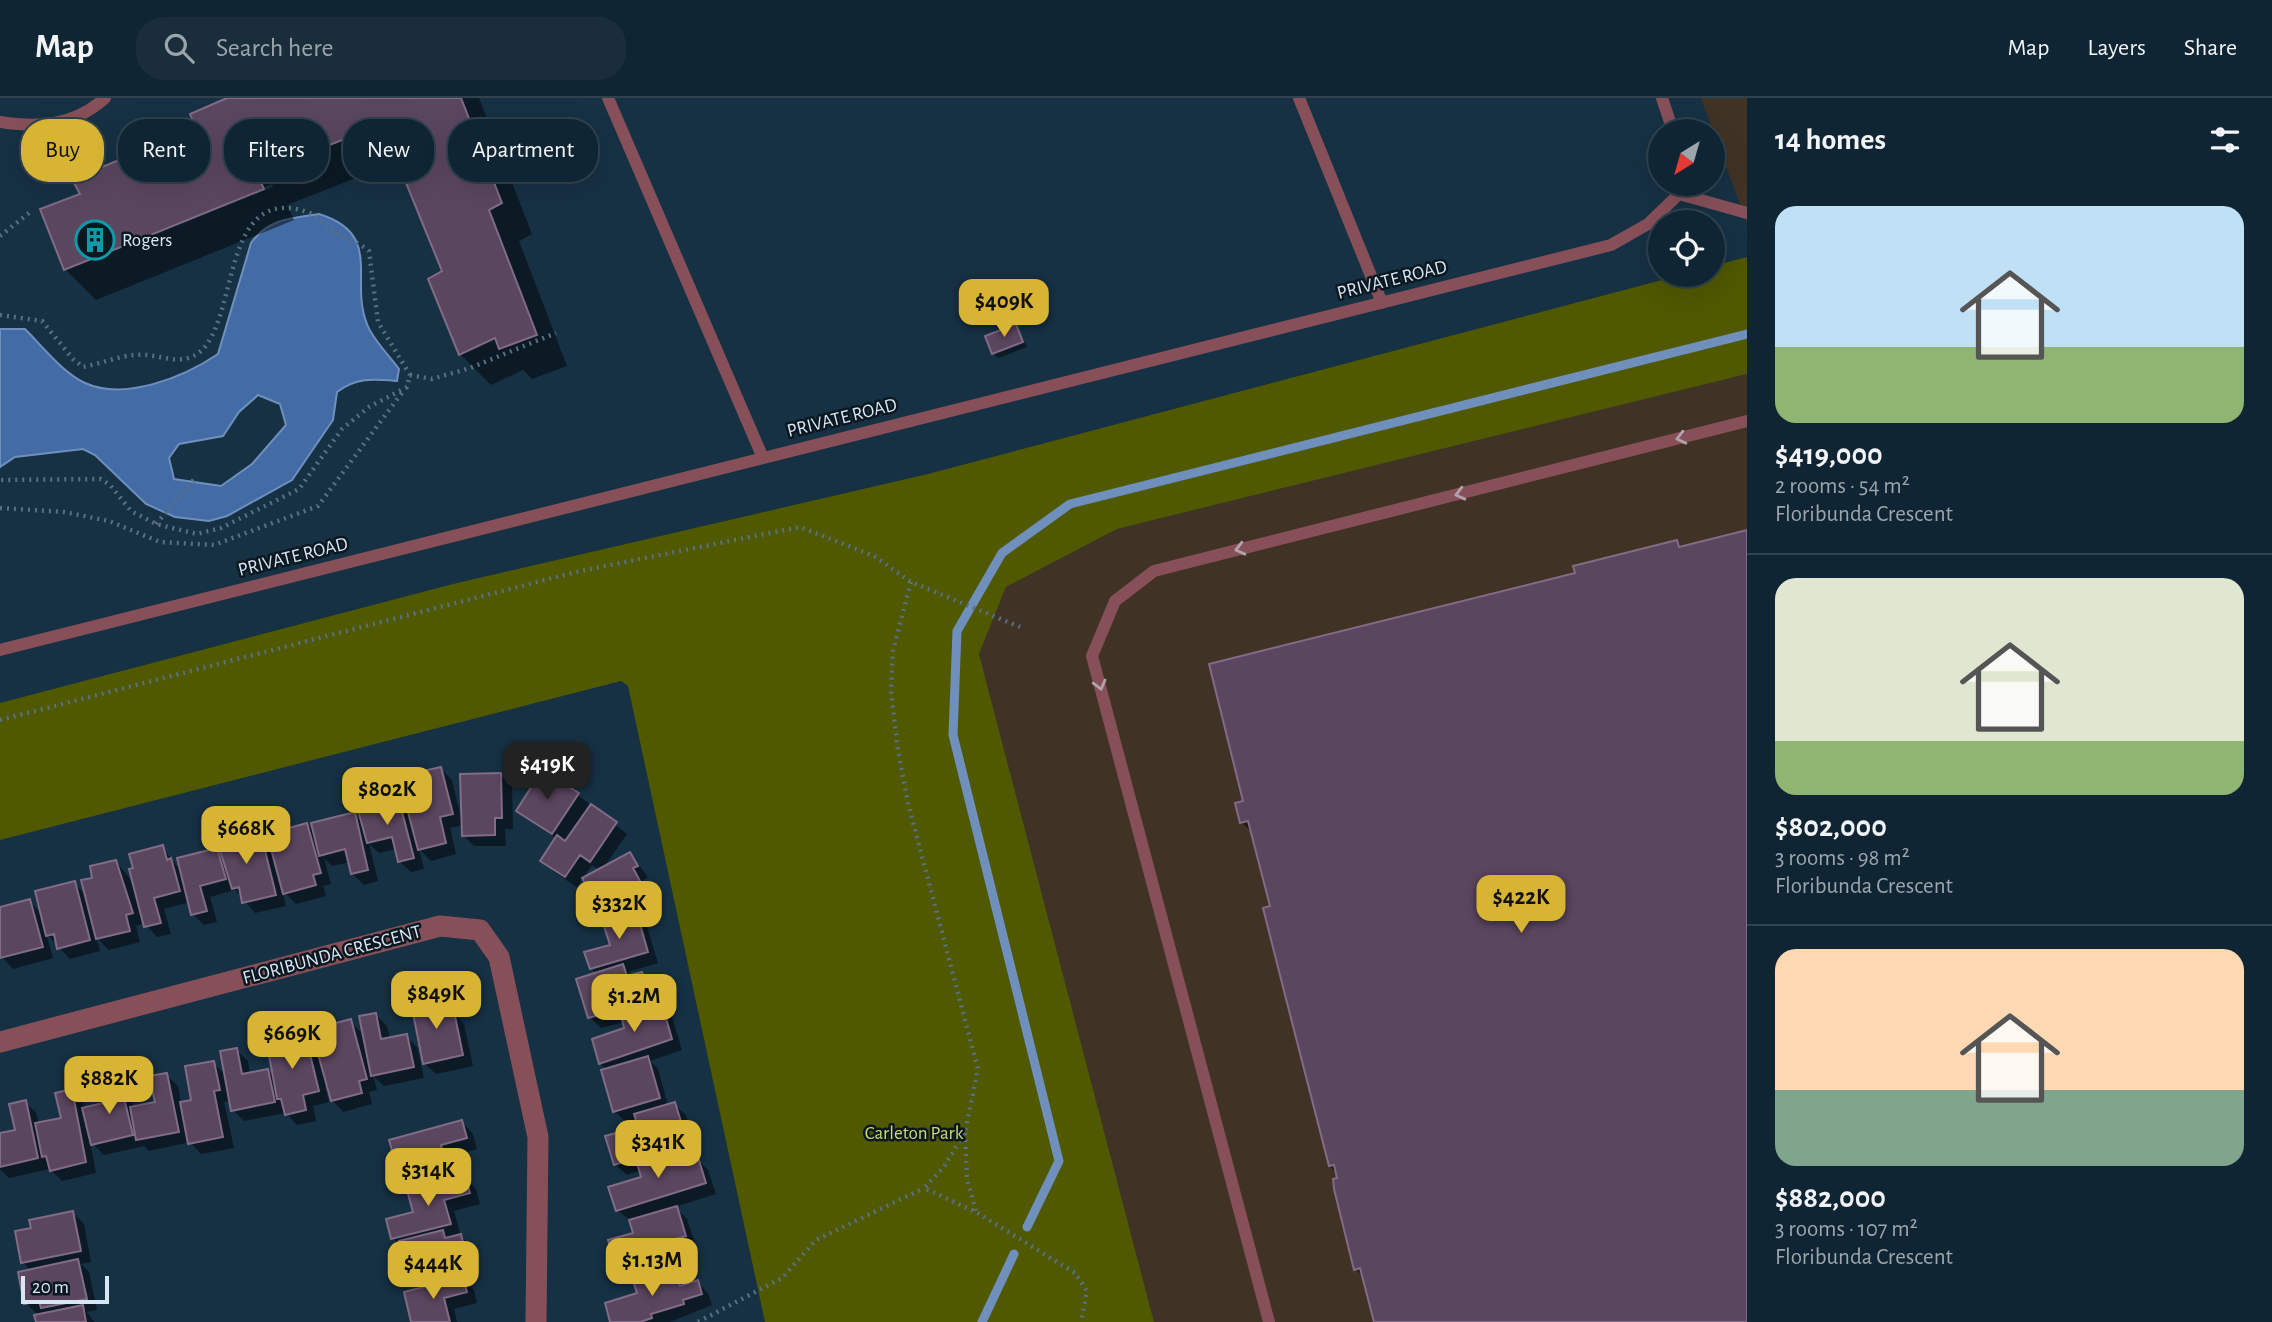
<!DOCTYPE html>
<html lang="en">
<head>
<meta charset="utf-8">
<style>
	:root { --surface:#102533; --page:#192d3b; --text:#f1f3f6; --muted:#9ca5ac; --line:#30424e; --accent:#d8b434 }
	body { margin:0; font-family:"Alegreya Sans",sans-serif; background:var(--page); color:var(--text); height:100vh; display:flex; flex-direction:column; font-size:26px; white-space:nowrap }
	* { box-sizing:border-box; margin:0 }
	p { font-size:23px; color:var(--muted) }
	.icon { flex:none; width:38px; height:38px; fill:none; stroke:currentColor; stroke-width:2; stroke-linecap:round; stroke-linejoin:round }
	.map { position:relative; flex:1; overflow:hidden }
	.drawer { display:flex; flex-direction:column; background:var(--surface); width:525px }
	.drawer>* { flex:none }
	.top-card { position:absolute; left:21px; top:21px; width:665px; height:63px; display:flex; gap:14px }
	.needle { width:46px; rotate:217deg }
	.buttons { position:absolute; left:1648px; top:21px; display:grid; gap:14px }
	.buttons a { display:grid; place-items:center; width:77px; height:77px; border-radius:50%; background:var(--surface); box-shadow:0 7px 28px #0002,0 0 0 2px var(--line); font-size:35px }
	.scale { position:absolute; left:21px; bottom:18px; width:88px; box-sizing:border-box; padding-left:7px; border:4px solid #d6e6f2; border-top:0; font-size:19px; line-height:24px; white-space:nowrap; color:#d6e6f2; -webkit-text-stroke:5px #0c1820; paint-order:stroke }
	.price { position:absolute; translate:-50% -60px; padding:0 16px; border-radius:14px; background:var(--accent); color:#111; font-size:23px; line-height:46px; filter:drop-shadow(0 2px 4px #0008) }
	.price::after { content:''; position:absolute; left:50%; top:42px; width:21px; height:16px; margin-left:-10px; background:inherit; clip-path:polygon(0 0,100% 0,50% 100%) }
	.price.current { background:#222; color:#fff }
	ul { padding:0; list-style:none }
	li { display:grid; align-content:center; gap:14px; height:371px; padding:0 28px }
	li+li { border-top:2px solid var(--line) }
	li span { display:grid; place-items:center; height:217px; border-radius:21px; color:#555 }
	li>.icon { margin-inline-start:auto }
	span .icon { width:126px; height:126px; fill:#fffc; stroke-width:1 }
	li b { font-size:30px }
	h2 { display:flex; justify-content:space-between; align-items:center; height:84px; padding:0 28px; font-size:30px }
	.tag { padding:0 24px; border-radius:28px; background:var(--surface); box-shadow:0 7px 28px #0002,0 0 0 2px var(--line); font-size:24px; line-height:63px }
	.tag.current { background:var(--accent); color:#111 }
	header { display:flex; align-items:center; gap:42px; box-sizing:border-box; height:98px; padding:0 35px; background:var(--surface); border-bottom:2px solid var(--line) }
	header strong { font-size:33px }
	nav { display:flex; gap:38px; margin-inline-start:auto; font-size:24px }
	.search { width:490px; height:63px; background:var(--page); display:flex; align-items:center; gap:18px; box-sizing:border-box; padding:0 24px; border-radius:28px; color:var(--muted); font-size:26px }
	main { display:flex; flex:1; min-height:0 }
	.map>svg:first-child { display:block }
</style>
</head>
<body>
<header>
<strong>Map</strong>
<div class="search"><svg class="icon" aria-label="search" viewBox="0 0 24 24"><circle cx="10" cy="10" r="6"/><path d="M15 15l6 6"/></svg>Search here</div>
<nav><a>Map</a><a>Layers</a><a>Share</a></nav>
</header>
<main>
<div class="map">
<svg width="1747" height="1224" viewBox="0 0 1747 1224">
	<rect width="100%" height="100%" fill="#163144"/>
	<!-- industrial -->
	<path fill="#403325" d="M1701,0H1747V126Z
		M1747,276V1224H1154L979,556L1006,489L1117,431Z"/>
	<!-- green -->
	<path fill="#505800" d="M1747,159V276L1117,431L1006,489L979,556L1154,1224H765L628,588L621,583L0,742V605L453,486L928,376L1681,177H1713V168Z"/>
	<!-- water -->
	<path fill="#436ba6" stroke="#6f90bd" stroke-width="2" fill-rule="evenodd" d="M319,116C384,136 349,182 367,226C373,242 389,257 399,271L397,283C373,281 357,279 337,294L333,322L292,382L227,418L209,423L175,419L146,406L95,357L83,351L15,359L0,369V231H25C43,249 62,274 85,285C125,303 184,279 218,256L251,145C268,121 290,120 319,116ZM258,297L280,306L286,327L252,366L221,388L174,381L169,360L179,346L223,338L239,314Z"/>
	<!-- shadow -->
	<path fill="#0007" fill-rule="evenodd" d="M232,0H479L532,136L519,143L567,268L532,281L523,272L491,287L460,256L445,174L399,63L287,107L294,122L96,202L65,171L82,97L198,32ZM272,86L273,89L79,167V164Z
		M1016,228L1027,249L998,260L993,255Z
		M1677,444L1683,450L1747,1224H1375L1364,1180L1356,1171L1340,1081L1330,1068L1254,736L1241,724L1246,704L1577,476Z
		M441,671L452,682L461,720L500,677L512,688L513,731H505L506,748H474L463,737V727L450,730L456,756L431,763L419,751L424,771L411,774L399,763L396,751L379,755L369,746L378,783L364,787L353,776L350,764L332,768L324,760L331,786L323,788L326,798L296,806L282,792L286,808L255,815L235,792L210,799L217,824L204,827L193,816L190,804L164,811L171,836L157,839L145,825L136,828L140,844L109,852L96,839L100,853L70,861L46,835L53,860L13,871L2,859L0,811L29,803L43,817L74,785L87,798L95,781L116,764L135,787L162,749L182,774L217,752L224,758L229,732L240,743L260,738L273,751L307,727L316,735L354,716L364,726L399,704L410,715L421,712Z
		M543,674L578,697L627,736L604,769L630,756L648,779L643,782L655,805L636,815L646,825L658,865L628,874L633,878L642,876L653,887L660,908L672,919L682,952L650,963L658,971L668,1007L674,1006L686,1017L696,1051L678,1056L686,1064L697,1061L708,1072L716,1096L675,1109L687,1121L696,1149L660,1159L663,1170L628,1180L617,1169L635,1136L631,1123L617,1112L643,1080L641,1072L627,1077L615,1066L640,1030L637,1021L626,1024L614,1013L607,972L600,965L626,931L624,924L601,930L590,919L597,876L591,870L612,848L609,822L603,816L599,772L592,767L577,789L554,774L543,763L557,741L519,713Z
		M443,901L464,926L473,968L436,976L424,965Z
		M376,917L387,928L390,941L406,938L417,949L424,980L384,988L373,978L377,992L369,994L372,1006L343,1014L332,1002L328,987L325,988L329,1004L313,1008L316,1023L297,1027L286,1015L244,1023L233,1012L231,1003L224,1004L234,1050L201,1056L190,1044L149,1053L144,1048L104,1057L90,1043L96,1075L62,1083L50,1071L9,1080L0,1071V1037L17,1033L25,1004L36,1015L39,1026L63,1021L72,993L83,1004L84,1011L109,1005L118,981L129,992L134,1010L157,1006L166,977L178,988L181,1006L194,1003L213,965L227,978L236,952L248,963L250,976L267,972L275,980L298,935L322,965L350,923L364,937Z
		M462,1024L473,1036L477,1051L451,1058L457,1082L465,1080L476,1091L480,1106L454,1113L461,1138L472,1149L479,1179L464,1183L474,1192L477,1205L454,1211L457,1224H413L420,1192L410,1182L402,1149L393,1140L415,1115L412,1093L403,1083Z
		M73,1115L84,1126L91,1164L81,1166L89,1174L97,1212L87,1214L94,1224H37L39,1218L26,1205L31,1173L23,1164L33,1131Z
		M673,1172L686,1188L697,1184L708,1195L712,1207L670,1224H612L639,1196Z"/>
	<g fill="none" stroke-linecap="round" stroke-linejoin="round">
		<!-- stream -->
		<path stroke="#6f90bd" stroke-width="9" d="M1027,1129L1059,1063L953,637L957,533L1002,455L1070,406L1747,236
			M982,1224L1014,1156"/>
	</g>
	<!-- building -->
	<path fill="#5b465f" stroke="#816b86" stroke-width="2" d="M227,0H461L502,105L489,112L537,237L499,251L495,240L459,257L428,181L442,173L382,26L257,76L264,91L64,172L40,111L80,96L72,81L196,31L190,16Z
		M1016,226L1023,244L992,256L985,238Z
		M1747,432V1224H1374L1360,1170L1354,1172L1334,1091L1333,1081L1337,1080L1334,1067L1329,1068L1284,893L1263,810L1270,808L1248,723L1240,725L1235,705L1243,703L1209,566L1575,475L1573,468L1677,442L1679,449Z
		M441,669L453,716L440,719L446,745L418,752L408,714L419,711L410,676Z
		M542,672L579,695L552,736L516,713Z
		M501,675L502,720H495V737L462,738L460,676Z
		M399,702L414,760L398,764L392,739L367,745L358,712Z
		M591,706L617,724L590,764L580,757L565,779L540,763L557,737L565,743Z
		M355,714L368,772L351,776L345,751L319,758L311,725Z
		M307,725L321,775L313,777L316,787L283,796L267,736Z
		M229,730L233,743L261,736L276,797L242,805L239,789L232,791L214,733Z
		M163,747L167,762L171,760L180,793L154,800L161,825L144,829L129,771L133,770L129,756Z
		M217,750L226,781L200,788L207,813L191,817L177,760Z
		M630,754L638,768L633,770L646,794L602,817L582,780Z
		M116,762L133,815L126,817L130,833L96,841L81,782L92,780L90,768Z
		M75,783L90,842L57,851L54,836L46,838L35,793Z
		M30,801L43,849L0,860V809Z
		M636,812L648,854L590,871L584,854L610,847L602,822Z
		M623,866L627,878L642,874L650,899L634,904L636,907L588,920L576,881Z
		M443,899L446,914L454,913L463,957L423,966L411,905Z
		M662,906L672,941L599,966L592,941L624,930L621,917Z
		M376,915L381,941L407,936L414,969L371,978L359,918Z
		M351,921L367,981L359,983L362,995L331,1003L315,945L321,943L317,930Z
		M298,933L302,950L308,948L319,993L303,997L306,1012L285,1017L281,1001H277L266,941Z
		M237,950L242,976L268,971L275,1004L231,1013L220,953Z
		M648,958L660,1000L613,1014L601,972Z
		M214,963L220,992L214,993L223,1039L188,1046L180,1004L191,1002L185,968Z
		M167,975L179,1034L136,1042L130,1009L155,1004L149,978Z
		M119,979L133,1037L91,1047L82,1010L107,1004L102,983Z
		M72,991L86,1064L50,1073L46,1058L42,1059L35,1025L61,1020L55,995Z
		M26,1002L38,1060L0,1069V1035L15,1032L9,1006Z
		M675,1004L686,1040L653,1049L654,1054L614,1067L605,1038L638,1029L634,1016Z
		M462,1022L467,1040L441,1047L447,1072L401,1084L389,1042Z
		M677,1052L681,1064L698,1059L706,1085L616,1113L608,1089L641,1079L637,1065Z
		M465,1078L470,1095L444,1102L451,1126L391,1141L386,1121L413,1114L407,1092Z
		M677,1108L686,1138L650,1148L653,1159L616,1170L608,1142L633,1135L629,1122Z
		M73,1113L81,1153L21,1165L15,1133L31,1130L29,1122Z
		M443,1132L445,1140L461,1136L469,1168L408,1183L399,1143Z
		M78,1161L87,1201L41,1210L39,1203L24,1206L18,1174Z
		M674,1170L680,1188L698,1182L702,1196L683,1202L684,1206L651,1216L652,1220L640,1224H610L605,1205L637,1195L633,1183Z
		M463,1179L467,1194L444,1200L450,1224H411L404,1194Z
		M83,1207L86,1224H36L34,1217Z"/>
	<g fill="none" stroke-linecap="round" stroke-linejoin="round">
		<!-- path -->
		<path stroke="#597080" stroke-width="4.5" stroke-dasharray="2 5" stroke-linecap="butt" d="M0,138L33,112
			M0,217L42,223L73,261L83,269C99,266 119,258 135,257C158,254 180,271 201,253C239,219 221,85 307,114C317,117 323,128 332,133C345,140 357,143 369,153L378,224L410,277L407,289L369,309L342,331L299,391L221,430L197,436L156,426L131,413L110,387L101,381L0,382
			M410,277L432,281L470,270L556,235
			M0,410L64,414L109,423L160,444L214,447L318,408L404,292
			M156,426L197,378
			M911,484L893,553L891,593L898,652L908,705L978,971L965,1034L944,1069L924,1090L976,1114L1075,1175L1087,1193L1081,1224
			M0,622L580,473L800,429L874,458L911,484L1020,529
			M965,1035L967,1081L976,1113
			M698,1224L782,1180L816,1142L924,1090"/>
		<!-- lane -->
		<path stroke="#875059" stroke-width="12" d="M608,0L763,360
			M1299,0L1382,205
			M1662,0L1673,33
			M0,24C39,30 74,28 105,0
			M1679,96L1747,115
			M0,552L1611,147L1648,126L1679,96
			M1269,1224L1092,558L1115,503L1154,473L1747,323"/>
		<!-- street -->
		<path stroke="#875059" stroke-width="21" d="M0,944L440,828L480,832L499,859L538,1039L536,1224"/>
	</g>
	<!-- one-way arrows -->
	<defs><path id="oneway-chevron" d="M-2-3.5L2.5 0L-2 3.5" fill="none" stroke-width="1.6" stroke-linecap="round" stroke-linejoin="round" transform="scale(1.75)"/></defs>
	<g stroke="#b2a2ad">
		<use href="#oneway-chevron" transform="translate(1681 340) rotate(166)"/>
		<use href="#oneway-chevron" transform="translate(1460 396) rotate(166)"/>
		<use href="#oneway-chevron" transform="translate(1240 451) rotate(166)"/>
		<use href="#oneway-chevron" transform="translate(1100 587) rotate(75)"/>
	</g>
	<!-- icons -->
	<defs>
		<g id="building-ring" transform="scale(2.0125)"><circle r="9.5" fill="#0c1820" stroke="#0f9aa8" stroke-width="1.5"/><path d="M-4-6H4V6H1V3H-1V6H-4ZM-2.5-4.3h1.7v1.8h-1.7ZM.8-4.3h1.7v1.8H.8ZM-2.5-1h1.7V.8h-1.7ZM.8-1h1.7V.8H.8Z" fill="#0f9aa8"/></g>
	</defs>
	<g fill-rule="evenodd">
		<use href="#building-ring" x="95" y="142"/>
	</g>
	<g text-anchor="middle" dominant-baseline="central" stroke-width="5" stroke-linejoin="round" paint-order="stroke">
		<!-- poi labels -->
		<g font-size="19" fill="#d6e6f2" stroke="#0c1820" text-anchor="start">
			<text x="122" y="142">Rogers</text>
		</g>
		<!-- street labels -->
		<g font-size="19" fill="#d6e6f2" stroke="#0c1820">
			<text transform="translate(1392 182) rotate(-14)">PRIVATE ROAD</text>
			<text transform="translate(842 320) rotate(-14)">PRIVATE ROAD</text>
			<text transform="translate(293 459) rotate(-14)">PRIVATE ROAD</text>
			<text transform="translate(332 857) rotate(-15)">FLORIBUNDA CRESCENT</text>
		</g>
		<!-- park labels -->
		<g font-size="19" fill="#ccda6e" stroke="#0c1820">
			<text x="914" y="1035">Carleton Park</text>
		</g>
	</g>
</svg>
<div class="buttons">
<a><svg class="needle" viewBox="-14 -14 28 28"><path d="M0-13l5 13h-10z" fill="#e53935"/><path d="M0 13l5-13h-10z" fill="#9ca5ac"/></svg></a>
<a><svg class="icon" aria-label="locate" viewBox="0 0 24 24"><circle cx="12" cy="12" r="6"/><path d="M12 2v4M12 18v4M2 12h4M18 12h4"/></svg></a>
</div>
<div class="scale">20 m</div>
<b class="price" style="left:1004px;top:241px">$409K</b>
<b class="price current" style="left:547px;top:704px">$419K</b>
<b class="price" style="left:387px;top:729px">$802K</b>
<b class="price" style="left:246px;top:768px">$668K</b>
<b class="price" style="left:1521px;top:837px">$422K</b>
<b class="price" style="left:619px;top:843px">$332K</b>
<b class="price" style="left:436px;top:933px">$849K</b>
<b class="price" style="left:634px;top:936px">$1.2M</b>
<b class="price" style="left:292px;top:973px">$669K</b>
<b class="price" style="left:109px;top:1018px">$882K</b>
<b class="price" style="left:658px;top:1082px">$341K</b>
<b class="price" style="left:428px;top:1110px">$314K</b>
<b class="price" style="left:652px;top:1200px">$1.13M</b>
<b class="price" style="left:433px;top:1203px">$444K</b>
<div class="top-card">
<a class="tag current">Buy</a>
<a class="tag">Rent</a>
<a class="tag">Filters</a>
<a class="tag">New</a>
<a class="tag">Apartment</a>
</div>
</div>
<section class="drawer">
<h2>14 homes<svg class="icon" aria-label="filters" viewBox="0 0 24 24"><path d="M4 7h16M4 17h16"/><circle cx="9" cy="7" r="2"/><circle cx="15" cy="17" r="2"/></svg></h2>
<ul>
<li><span style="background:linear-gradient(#bfe0f5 65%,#8fb573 0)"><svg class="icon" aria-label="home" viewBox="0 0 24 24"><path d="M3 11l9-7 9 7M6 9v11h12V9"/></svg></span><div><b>$419,000</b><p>2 rooms · 54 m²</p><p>Floribunda Crescent</p></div></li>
<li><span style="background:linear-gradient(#dfe7d0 75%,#8fb573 0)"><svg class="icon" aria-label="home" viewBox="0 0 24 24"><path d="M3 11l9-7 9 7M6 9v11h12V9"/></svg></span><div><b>$802,000</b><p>3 rooms · 98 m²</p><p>Floribunda Crescent</p></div></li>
<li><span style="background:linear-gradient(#ffd9b3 65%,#7fa58c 0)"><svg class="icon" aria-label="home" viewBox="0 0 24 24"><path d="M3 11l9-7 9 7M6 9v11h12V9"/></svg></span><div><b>$882,000</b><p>3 rooms · 107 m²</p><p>Floribunda Crescent</p></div></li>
</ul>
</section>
</main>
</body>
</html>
